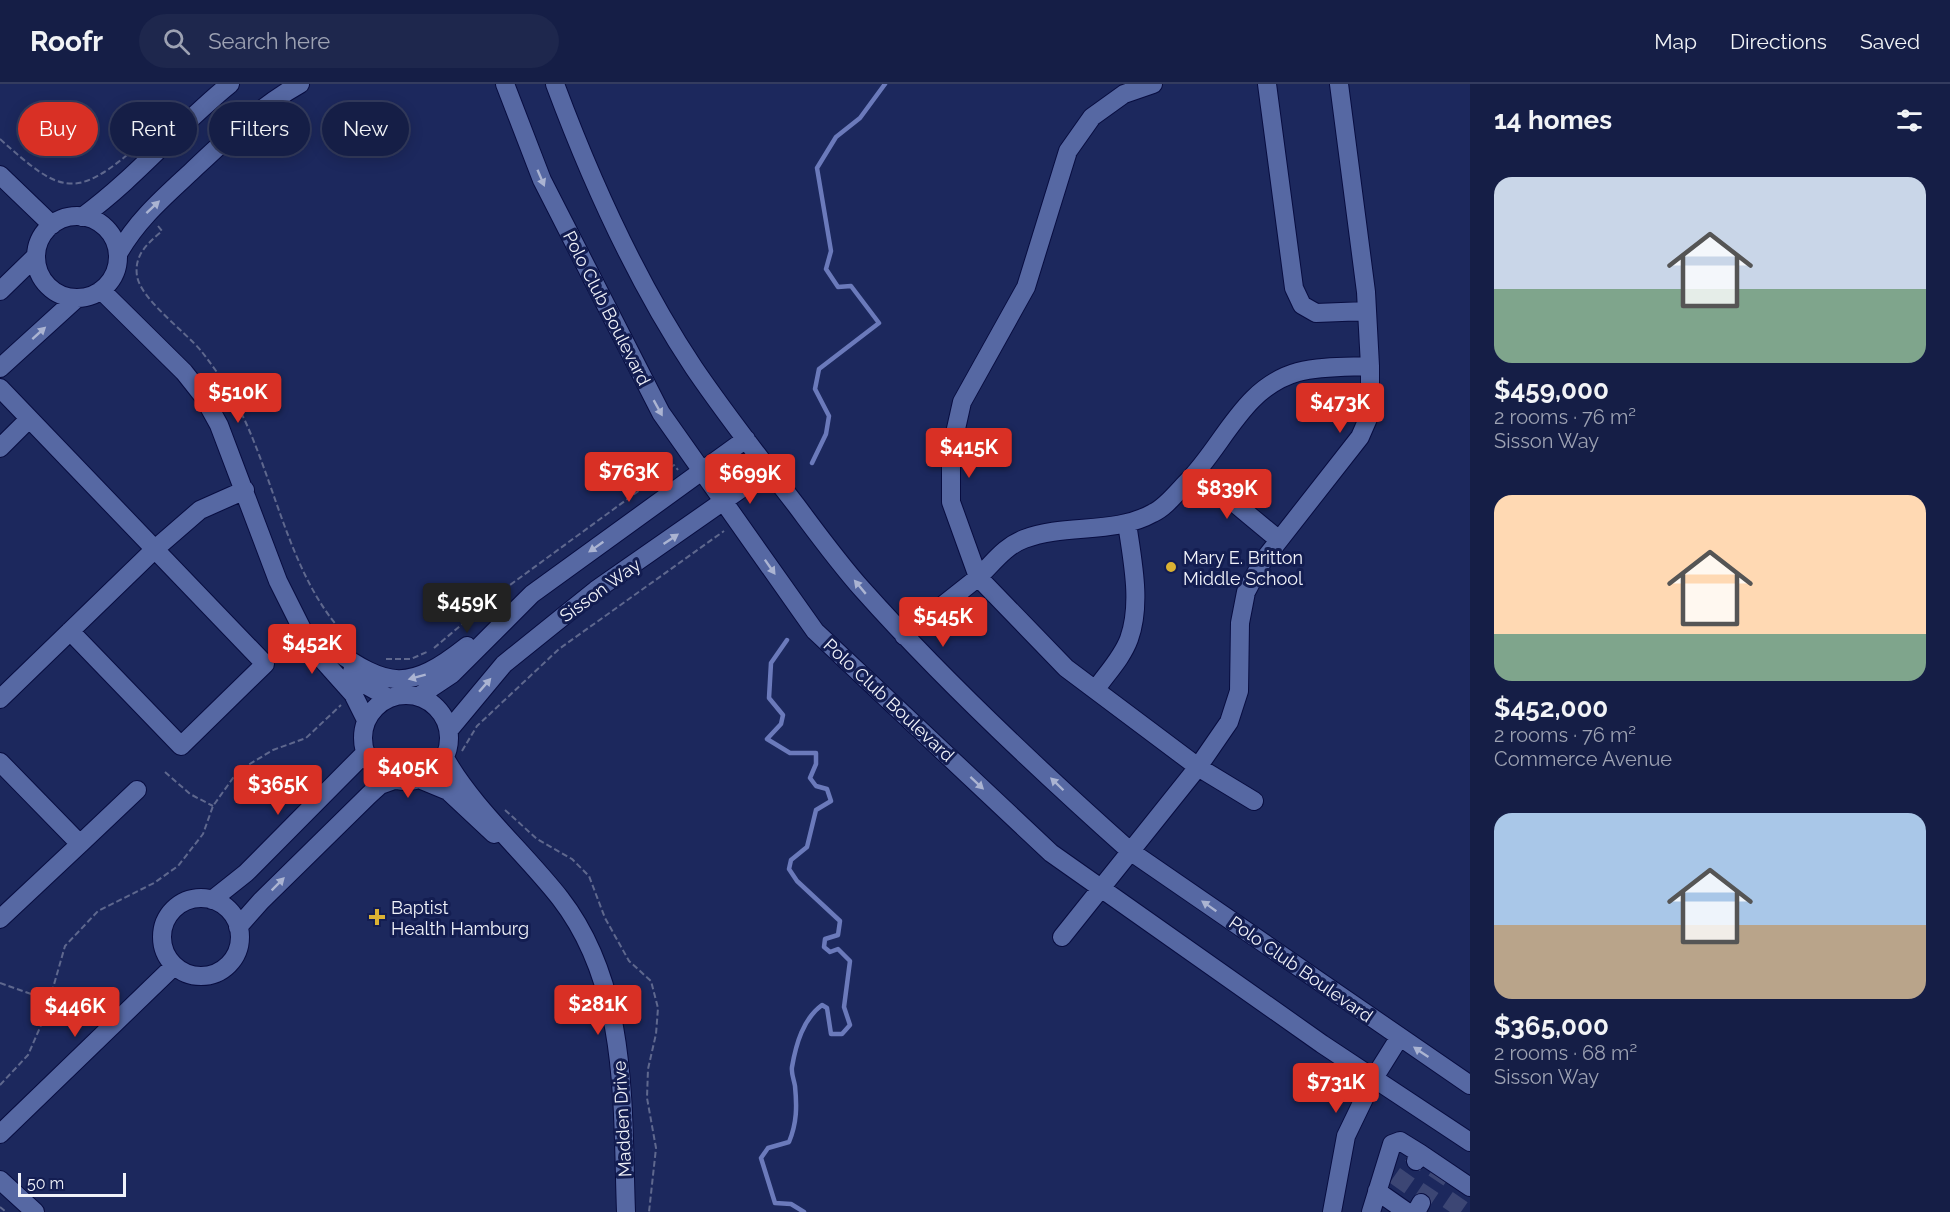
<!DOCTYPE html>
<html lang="en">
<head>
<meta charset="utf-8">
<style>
	:root { --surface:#151e46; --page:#1e274d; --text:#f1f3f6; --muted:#9da2b3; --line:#343c5f; --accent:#d93025 }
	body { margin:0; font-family:Raleway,sans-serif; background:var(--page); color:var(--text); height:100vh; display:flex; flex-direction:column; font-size:22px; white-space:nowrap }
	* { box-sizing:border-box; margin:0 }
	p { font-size:20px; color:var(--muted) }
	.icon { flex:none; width:33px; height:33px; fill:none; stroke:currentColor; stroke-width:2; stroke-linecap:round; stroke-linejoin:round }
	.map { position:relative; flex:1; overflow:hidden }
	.side { display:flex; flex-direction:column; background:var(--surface); width:480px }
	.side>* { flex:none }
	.top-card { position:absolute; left:18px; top:18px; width:570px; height:54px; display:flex; gap:12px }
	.scale { position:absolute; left:18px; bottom:15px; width:108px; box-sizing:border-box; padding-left:6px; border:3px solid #f0f2f9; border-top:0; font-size:16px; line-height:21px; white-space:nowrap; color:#f0f2f9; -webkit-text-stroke:4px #131d51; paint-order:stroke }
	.price { position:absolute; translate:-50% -51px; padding:0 14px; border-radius:6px; background:var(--accent); color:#fff; font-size:20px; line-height:39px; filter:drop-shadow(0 2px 3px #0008) }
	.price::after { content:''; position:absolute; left:50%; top:36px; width:18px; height:14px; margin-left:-9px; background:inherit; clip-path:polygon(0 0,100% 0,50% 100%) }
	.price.on { background:#222; color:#fff }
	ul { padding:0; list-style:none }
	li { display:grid; align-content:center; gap:12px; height:318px; padding:0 24px }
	li span { display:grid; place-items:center; height:186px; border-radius:18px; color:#555 }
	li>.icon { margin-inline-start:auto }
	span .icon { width:108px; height:108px; fill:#fffc; stroke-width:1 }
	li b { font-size:26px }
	h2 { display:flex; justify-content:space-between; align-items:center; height:72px; padding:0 24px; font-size:26px }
	.tag { padding:0 21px; border-radius:27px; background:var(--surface); box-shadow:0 3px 15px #0003,0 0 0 2px var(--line); font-size:21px; line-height:54px }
	.tag.on { background:var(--accent); color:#fff }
	header { display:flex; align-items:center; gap:36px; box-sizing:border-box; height:84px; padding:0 30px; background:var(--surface); border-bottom:2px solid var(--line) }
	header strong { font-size:28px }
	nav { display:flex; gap:33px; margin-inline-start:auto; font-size:21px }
	.search { width:420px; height:54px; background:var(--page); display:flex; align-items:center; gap:15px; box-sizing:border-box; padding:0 21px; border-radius:33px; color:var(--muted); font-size:22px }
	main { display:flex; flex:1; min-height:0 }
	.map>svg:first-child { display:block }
</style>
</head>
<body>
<header>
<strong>Roofr</strong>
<div class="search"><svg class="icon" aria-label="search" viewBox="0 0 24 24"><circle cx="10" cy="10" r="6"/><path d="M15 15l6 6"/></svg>Search here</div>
<nav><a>Map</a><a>Directions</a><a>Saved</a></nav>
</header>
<main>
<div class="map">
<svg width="1470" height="1128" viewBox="0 0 1470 1128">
	<rect width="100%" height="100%" fill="#1c285d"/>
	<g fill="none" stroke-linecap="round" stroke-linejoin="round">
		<!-- stream -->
		<path stroke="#6b7abb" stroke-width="4.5" d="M812,379L826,350L829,332L815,305L819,285L879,239L851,202L838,203L826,185L831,167L817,84L836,53L860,34L885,0
			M787,556L771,579L769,614L783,631L781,640L767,655L790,669H816V680L810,694L816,702L827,705L831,717L816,726L807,763L791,776L789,785L797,797L840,837L838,851L825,855L824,863L830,868L838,865L850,877L844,923L850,941L842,950H831L827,924L822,921C803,935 796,960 792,983C791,989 794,996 795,1002C797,1022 797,1039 789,1058L768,1064L761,1074L775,1119L791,1120L804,1128"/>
		<!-- minor-tunnel -->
		<path stroke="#3c4674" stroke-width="18" stroke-dasharray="18 9" stroke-linecap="butt" d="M1397,1104L1416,1077
			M1421,1119L1439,1092
			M1450,1128L1463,1109"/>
		<!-- minor casing -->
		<g stroke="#080d40" stroke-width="20">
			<path id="minor" d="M505,0L542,96L661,329L815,547L1051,769L1322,960L1470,1058
				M555,0C590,94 638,200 694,284C726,331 761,376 796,421C817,449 838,478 862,505C944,597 1038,685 1130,767L1470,1001
				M1153,0L1124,10L1092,33L1068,67L1026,203L962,318L951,367V418L978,493L1066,584L1198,683L1254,717
				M1267,0L1294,204L1302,221L1316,229L1367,227
				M1339,0L1366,208L1370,282
				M0,91L52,141
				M36 173a41 41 0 1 1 82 0a41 41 0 1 1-82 0Z
				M82,133C136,94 178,42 230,0
				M118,170C137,136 164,113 192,87C226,55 259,23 300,0
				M101,206L184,288L203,312L219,341L278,497L311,563L353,610L366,636
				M0,207L36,172
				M0,284L77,214
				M0,304L265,580L181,662L70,547
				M0,364L29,335
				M1197,388L1279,456
				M904,552C928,533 952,514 976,495C992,481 1003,463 1024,455C1066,439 1114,451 1153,429C1166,423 1177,408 1187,398C1224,361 1243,303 1298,288C1320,282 1347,283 1370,282V330L1360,353L1262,478L1246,508L1240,539L1239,607L1229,638L1198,683L1062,853
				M330,563C388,604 409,608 467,562
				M352,587L364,600L389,614
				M1096,605C1107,589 1122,574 1129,555C1142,519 1132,475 1127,439
				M363 654a43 43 0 1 1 86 0a43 43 0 1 1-86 0Z
				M419,612L452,590L532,510L746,355
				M0,615L155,465L200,426L245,406
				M449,646L504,580L596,506L768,386
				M445,674C473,724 524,768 560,814C629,903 622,1021 626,1128
				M0,678L80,760L137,706
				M419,695L448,707L494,750
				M162 853a39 39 0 1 1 78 0a39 39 0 1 1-78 0Z
				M212,816L246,789L365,669
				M0,835L80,760
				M238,843L261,817L369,711L380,701L394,696
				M0,1050L174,882
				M1416,1077L1421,1070L1470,1103
				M0,1096L35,1128
				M1377,1107L1407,1128
				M1332,1128L1346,1052L1374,994L1399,954
				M1371,1128L1392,1060L1400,1057L1421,1070
				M1416,1128L1421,1119"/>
		</g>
		<!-- path -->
		<path stroke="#5f688e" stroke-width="2" stroke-dasharray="6 3" stroke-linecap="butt" d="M0,55C61,110 75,117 140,60
			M158,142L162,147C147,160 134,171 137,192C141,216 186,248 202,268C213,282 224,298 233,313C275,388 286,489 346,552
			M434,564L499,509L674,381L678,386
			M386,575H411L429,567
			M462,667L477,642L559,565L724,447
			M165,688L190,710L213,722
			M505,726L537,755L572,775L589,792L605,834L629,877L651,897L658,924L656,950L648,985L647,1014L656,1064L649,1128
			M0,899L48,916
			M0,1001L28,971L45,932L65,862L98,827L154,799L178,782L203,750L213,722L238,687L273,666L306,654L341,621
			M0,1123L6,1128"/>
		<!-- minor -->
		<use href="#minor" stroke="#5668a3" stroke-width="18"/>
	</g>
	<!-- one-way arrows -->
	<defs><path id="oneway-solid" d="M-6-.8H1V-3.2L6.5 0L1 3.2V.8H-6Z" transform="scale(1.5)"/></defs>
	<g fill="#abb4d2">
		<use href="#oneway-solid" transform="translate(541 94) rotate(67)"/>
		<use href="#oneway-solid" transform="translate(153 123) rotate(-43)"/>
		<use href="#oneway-solid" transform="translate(39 249) rotate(-42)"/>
		<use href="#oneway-solid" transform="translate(658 324) rotate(61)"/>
		<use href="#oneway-solid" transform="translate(671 455) rotate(-34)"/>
		<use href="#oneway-solid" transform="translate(596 463) rotate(145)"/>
		<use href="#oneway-solid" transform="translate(770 483) rotate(55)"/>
		<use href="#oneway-solid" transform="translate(860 503) rotate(-130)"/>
		<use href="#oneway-solid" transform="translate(417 593) rotate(165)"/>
		<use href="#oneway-solid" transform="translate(485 601) rotate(-49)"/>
		<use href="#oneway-solid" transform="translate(977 699) rotate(43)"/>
		<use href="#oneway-solid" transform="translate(1057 700) rotate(-136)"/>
		<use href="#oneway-solid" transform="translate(278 800) rotate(-45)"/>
		<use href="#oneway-solid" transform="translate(1209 822) rotate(-145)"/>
		<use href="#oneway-solid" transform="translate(1421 968) rotate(-146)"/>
	</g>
	<!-- markers -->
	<g fill="#dbb233" stroke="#131d51" stroke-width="2">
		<circle cx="1171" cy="483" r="6"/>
		<path d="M374 824h6v6h6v6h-6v6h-6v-6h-6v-6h6z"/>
	</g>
	<g text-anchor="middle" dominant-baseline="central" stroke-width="6" stroke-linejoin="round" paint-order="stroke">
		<!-- street labels -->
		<g font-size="18" fill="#f0f2f9" stroke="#131d51">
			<text transform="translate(607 224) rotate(63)">Polo Club Boulevard</text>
			<text transform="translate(600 506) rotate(-36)">Sisson Way</text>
			<text transform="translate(889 616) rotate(43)">Polo Club Boulevard</text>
			<text transform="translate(1301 885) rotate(35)">Polo Club Boulevard</text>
			<text transform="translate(622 1035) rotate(-93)">Madden Drive</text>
		</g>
		<!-- poi labels -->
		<g font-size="18" fill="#f0f2f9" stroke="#131d51" text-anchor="start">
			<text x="1183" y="473">Mary E. Britton<tspan x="1183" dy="21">Middle School</tspan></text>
			<text x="391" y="823">Baptist<tspan x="391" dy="21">Health Hamburg</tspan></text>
		</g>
	</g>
</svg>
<div class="scale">50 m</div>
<b class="price" style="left:238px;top:340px">$510K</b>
<b class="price" style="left:1340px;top:350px">$473K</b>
<b class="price" style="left:969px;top:395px">$415K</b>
<b class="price" style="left:629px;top:419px">$763K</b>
<b class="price" style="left:750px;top:421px">$699K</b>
<b class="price" style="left:1227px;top:436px">$839K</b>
<b class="price on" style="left:467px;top:550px">$459K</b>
<b class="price" style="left:943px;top:564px">$545K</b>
<b class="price" style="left:312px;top:591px">$452K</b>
<b class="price" style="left:408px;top:715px">$405K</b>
<b class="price" style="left:278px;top:732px">$365K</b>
<b class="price" style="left:598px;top:952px">$281K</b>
<b class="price" style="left:75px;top:954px">$446K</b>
<b class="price" style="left:1336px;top:1030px">$731K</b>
<div class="top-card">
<a class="tag on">Buy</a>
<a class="tag">Rent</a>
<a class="tag">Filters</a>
<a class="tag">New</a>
</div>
</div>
<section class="side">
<h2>14 homes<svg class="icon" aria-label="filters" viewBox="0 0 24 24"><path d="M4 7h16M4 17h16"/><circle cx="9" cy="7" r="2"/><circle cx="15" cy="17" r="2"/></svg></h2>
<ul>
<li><span style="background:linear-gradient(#c9d6e8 60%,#7fa58c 0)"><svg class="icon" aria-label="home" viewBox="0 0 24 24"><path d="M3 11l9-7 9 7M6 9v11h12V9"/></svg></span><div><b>$459,000</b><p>2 rooms · 76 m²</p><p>Sisson Way</p></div></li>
<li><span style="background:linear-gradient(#ffd9b3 75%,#7fa58c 0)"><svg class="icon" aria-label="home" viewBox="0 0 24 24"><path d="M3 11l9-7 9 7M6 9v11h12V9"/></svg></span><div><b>$452,000</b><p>2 rooms · 76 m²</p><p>Commerce Avenue</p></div></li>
<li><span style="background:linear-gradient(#a9c7e8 60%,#b9a48a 0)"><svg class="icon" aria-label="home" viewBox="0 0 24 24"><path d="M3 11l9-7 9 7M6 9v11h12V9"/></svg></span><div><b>$365,000</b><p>2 rooms · 68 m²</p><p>Sisson Way</p></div></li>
</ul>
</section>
</main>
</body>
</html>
